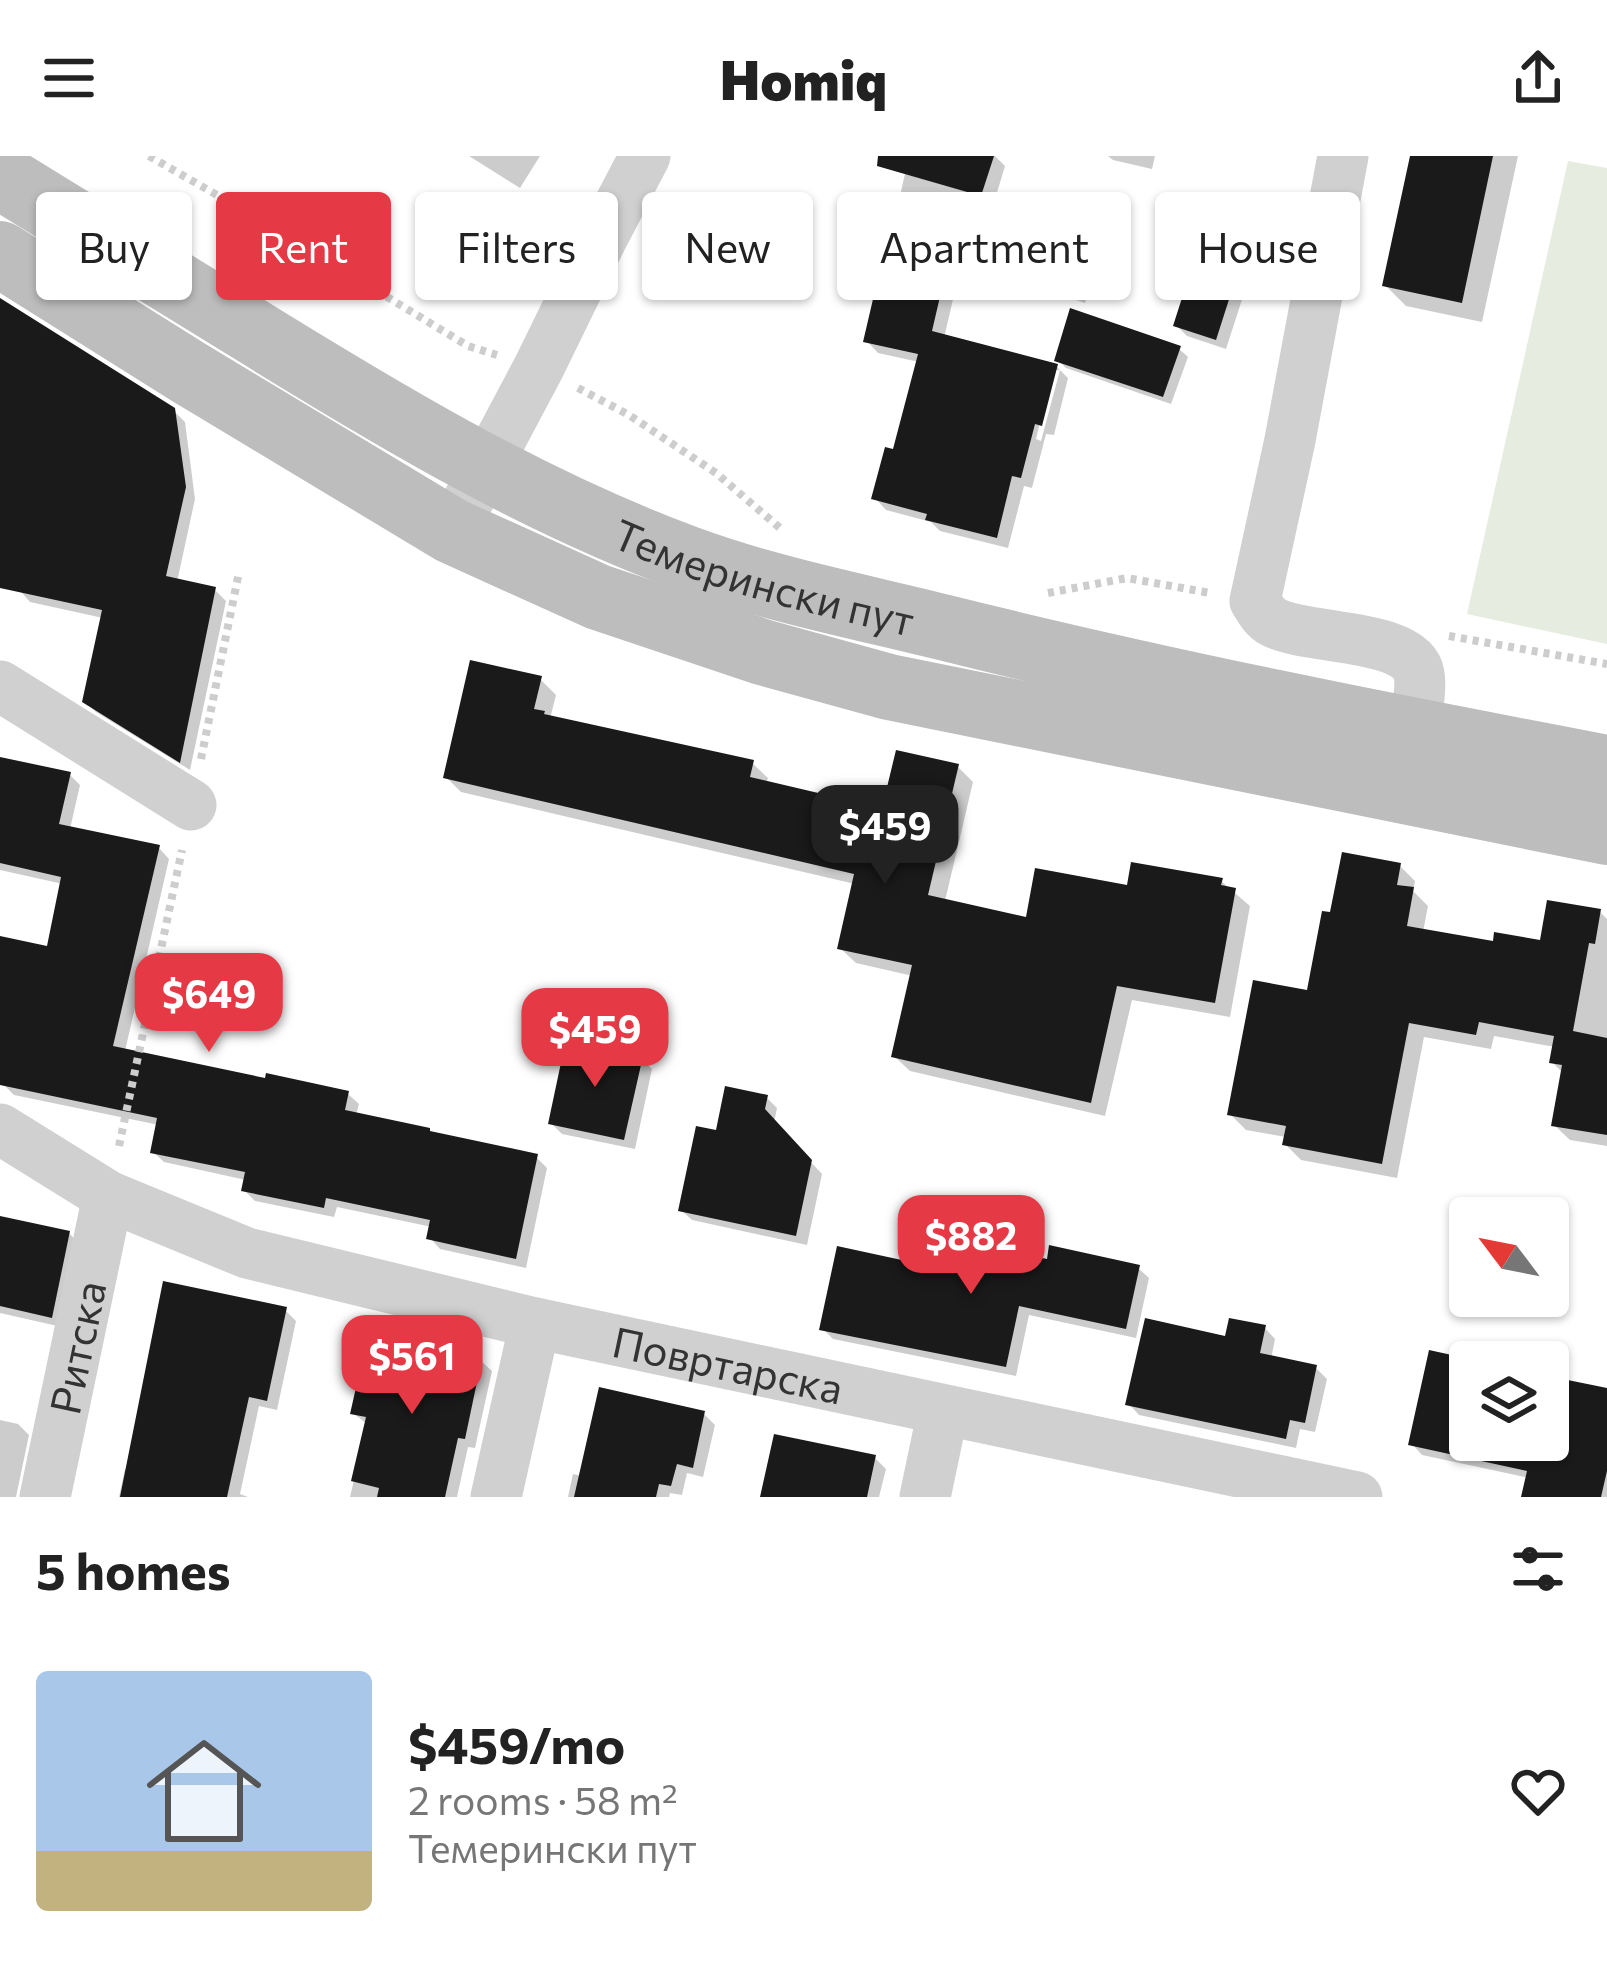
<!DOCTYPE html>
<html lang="en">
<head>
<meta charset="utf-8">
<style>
	:root { --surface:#fff; --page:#f6f6f6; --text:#222; --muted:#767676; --accent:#e63946 }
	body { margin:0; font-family:Commissioner,sans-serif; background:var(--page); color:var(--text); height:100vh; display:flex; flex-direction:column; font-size:45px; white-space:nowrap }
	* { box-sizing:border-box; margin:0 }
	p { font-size:39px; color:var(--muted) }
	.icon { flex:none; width:66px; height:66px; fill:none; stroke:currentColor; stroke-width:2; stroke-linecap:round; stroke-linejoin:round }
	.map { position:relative; height:1341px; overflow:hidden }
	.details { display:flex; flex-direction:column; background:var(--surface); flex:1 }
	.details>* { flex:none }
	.hud { position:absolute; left:36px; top:36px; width:1536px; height:108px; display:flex; gap:24px }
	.needle { width:78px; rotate:302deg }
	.controls { position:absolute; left:1449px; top:1041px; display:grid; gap:24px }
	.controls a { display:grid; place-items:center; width:120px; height:120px; border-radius:12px; background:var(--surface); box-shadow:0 3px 9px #0004; font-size:60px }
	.price { position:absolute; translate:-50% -102px; padding:0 27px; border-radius:24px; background:var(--accent); color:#fff; font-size:39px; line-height:78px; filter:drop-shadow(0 3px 6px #0008) }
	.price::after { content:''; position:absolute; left:50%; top:72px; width:36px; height:27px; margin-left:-18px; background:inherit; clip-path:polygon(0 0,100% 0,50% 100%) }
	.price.current { background:#222; color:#fff }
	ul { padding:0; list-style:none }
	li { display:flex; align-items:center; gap:36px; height:300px; padding:0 36px }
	li span { display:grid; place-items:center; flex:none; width:336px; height:240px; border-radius:12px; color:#555 }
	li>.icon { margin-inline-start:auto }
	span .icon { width:144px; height:144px; fill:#fffc; stroke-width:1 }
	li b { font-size:51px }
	h2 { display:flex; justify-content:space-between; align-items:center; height:144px; padding:0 36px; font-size:51px }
	.tag { padding:0 42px; border-radius:12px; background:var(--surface); box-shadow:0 3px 9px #0004; font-size:42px; line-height:108px }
	.tag.current { background:var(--accent); color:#fff }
	header { display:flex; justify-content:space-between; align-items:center; height:156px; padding:0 36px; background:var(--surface); font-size:54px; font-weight:800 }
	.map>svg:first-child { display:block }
</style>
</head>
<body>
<header><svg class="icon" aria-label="menu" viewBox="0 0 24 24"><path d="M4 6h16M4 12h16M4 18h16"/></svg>Homiq<svg class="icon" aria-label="share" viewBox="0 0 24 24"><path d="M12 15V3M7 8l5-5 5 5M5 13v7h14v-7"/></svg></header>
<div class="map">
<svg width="1607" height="1341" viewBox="0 0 1607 1341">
	<rect width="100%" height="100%" fill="#fff"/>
	<!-- green -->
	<path fill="#e6ecdf" d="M1568,5L1607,12V488L1467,458Z"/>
	<!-- shadow -->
	<path fill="#0003" fill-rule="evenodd" d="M469,0H540L520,32Z
		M909,0H995L1005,10L993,50L976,45L944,182L1057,211L1068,222L1054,279L1046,278L1032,332L1024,330L1008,392L940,375L931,366L886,354L875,342L895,297L919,206L878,197L867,185ZM1053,214H1060L1041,285L1036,283Z
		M1108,0H1155L1152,13L1113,4Z
		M1413,0H1518L1482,166L1406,150L1385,129Z
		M1091,89L1101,99L1085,147L1034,130L1023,120Z
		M1238,111L1249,122L1226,193L1187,180L1176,169Z
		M0,146L173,254L185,266L195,343L177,426L215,434L226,445L190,614L96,556L85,545L103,462L30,446L0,412Z
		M1179,193L1188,201L1171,248L1066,212L1058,204Z
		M540,523L556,539L550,563L752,607L768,622L766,628L884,656L957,610L973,626L945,745L1028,764L1129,732L1221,725L1250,750L1230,861L1132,844L1105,960L910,915L894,900L913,820L856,807L840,792L855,728L461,636L446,621Z
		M0,604L69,618L80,629L70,673L159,692L169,703L125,895L267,926L348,938L359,948L356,959L434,979L536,1001L547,1012L526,1112L440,1093L430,1082L432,1071L337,1051L334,1061L255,1045L244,1034L246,1024L164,1006L153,996L159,969L14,939L3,928L0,892V783L49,794L63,728L0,714Z
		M1400,710L1415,725L1413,735L1428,750L1423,776L1496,789L1542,788L1600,756L1607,763V990L1570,984L1554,969L1563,917L1552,906L1555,891L1494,880L1491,893L1424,881L1397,1022L1301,1004L1285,988L1286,981L1246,974L1230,958L1309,838L1333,759Z
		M642,903L652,913L635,993L562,978L551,967Z
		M766,941L777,952L774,967L822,1018L807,1089L692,1064L681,1054L718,977Z
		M0,1063L69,1077L79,1088L62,1171L0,1157Z
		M1049,1106L1138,1112L1149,1122L1136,1182L1029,1159L1016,1220L833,1183L823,1173L936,1115Z
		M285,1154L296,1165L277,1254L259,1250L240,1338L248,1341H119L125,1313L128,1314Z
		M1265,1172L1275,1183L1271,1203L1316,1212L1327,1223L1315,1276L1300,1273L1296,1292L1139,1259L1129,1248Z
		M1431,1198L1470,1206V1284H1548V1245L1607,1257V1341H1529V1322L1422,1299L1412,1288Z
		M481,1205L492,1215L475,1292L468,1291L457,1341H350L367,1268L353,1257Z
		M704,1258L715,1269L703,1321L687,1317L682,1339L670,1337L669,1341H568L573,1318L582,1320Z
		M0,1264L18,1268L29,1279L16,1341H0Z
		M875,1302L886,1313L879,1341H763Z"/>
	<!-- building -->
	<path fill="#1a1a1a" d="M878,0H994L981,40L877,10Z
		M1410,0H1493L1462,147L1382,130Z
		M895,49L958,63L932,175L1058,208L1042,270L1035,268L1021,322L1012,320L997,382L925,364L927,358L871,343L885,291L893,293L918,198L863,186Z
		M1037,68L1092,86L1074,138L1020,121Z
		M1197,95L1240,109L1216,184L1173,170Z
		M0,142L175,252L186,331L166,420L216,431L180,607L82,546L102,454L0,432Z
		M1070,152L1181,190L1163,241L1054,205Z
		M470,504L542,520L534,553L545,555L544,558L754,604L750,621L882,652L896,594L959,608L928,739L1026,761L1035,712L1127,729L1131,706L1223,722L1221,729L1236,732L1215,847L1117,830L1091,947L891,901L912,809L837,793L854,718L443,622Z
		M0,601L71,616L59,668L160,689L113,890L265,922L266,917L349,935L345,954L430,972V975L538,998L516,1103L426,1083L430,1064L326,1042L324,1052L241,1035L245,1016L150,997L157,962L0,929V780L47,790L61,721L0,707Z
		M1342,696L1401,707L1397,729L1414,731L1407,770L1493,785L1494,776L1540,784L1547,744L1601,753L1595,788L1589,787L1573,875L1607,882V979L1551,970L1562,909L1549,907L1554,880L1479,866L1476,879L1409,867L1382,1008L1282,989L1286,970L1227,959L1253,824L1307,834L1322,755L1330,756Z
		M566,883L643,900L624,984L548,968Z
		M725,930L768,939L765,953L812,1004L796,1080L678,1055L696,970L716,974Z
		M0,1060L70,1075L52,1162L0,1150Z
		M941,1080L1047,1103L1049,1089L1140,1109L1126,1173L1019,1150L1006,1211L819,1174L837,1090L934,1111Z
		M163,1125L287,1151L267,1245L249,1241L227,1341H120Z
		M1145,1162L1225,1180L1229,1162L1266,1169L1260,1197L1317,1209L1305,1267L1290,1264L1286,1283L1125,1249Z
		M386,1181L482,1202L465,1283L458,1282L445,1341H377L379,1332L351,1325L366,1261L350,1258L365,1192L383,1196Z
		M1429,1194L1470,1203V1284H1548V1220L1607,1232V1315L1601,1341H1521L1527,1315L1408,1289Z
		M599,1231L705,1255L693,1312L677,1308L671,1330L659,1328L656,1341H574Z
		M774,1278L876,1299L867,1341H760Z"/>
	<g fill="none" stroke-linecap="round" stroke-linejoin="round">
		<!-- path -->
		<path stroke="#cdcdcd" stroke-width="8" stroke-dasharray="6 6" stroke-linecap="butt" d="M149,0L250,58L468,190L497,199
			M578,232L629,259L716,317L781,373
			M1048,437L1127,422L1210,437
			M1449,480L1607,508
			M201,603L239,416
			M119,990L182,694"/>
		<!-- minor -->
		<g stroke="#d0d0d0" stroke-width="51">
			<path d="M1343,0L1290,284L1255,445C1260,453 1264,461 1273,466C1305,484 1412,477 1419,518C1422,533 1416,560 1414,576"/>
			<path d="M452,375L539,211L601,84L645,0"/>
			<path d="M0,530L191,649"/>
			<path id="s1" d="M0,973L108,1040L247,1097L535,1167L1357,1341"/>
			<path id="s2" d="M45,1341L108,1040"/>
			<path d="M496,1341L535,1167"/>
			<path d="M925,1341L943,1255"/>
		</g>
		<!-- secondary -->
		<g stroke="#bdbdbd" stroke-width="66">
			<path id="s3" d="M0,20C90,75 180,131 270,186C405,269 539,348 688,403C770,433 857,450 942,471C1162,526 1385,570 1607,612"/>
			<path d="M0,98L188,216L452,375L598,441L762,496L889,531L1607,676"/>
		</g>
	</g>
	<g text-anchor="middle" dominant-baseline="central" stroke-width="12" stroke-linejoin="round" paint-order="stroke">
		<!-- street labels -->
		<g font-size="42" fill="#333" stroke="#fff">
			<text stroke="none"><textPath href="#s3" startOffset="867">Темерински пут</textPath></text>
			<text stroke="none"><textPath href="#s2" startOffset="153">Ритска</textPath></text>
			<text stroke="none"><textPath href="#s1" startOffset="771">Повртарска</textPath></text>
		</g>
	</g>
</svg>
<div class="controls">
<a><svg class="needle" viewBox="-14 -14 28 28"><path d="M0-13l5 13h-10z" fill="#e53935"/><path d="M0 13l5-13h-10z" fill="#767676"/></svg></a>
<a><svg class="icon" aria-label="layers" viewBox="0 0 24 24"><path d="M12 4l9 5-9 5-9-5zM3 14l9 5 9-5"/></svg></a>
</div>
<b class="price current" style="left:885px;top:731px">$459</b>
<b class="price" style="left:209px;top:899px">$649</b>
<b class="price" style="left:595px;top:934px">$459</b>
<b class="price" style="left:971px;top:1141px">$882</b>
<b class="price" style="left:412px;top:1261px">$561</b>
<div class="hud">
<a class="tag">Buy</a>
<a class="tag current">Rent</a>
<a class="tag">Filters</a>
<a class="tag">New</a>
<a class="tag">Apartment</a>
<a class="tag">House</a>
</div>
</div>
<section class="details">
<h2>5 homes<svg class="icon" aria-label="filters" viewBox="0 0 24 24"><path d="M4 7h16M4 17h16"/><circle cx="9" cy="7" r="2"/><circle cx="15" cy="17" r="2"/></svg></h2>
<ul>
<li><span style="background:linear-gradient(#a9c7e8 75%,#c2b280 0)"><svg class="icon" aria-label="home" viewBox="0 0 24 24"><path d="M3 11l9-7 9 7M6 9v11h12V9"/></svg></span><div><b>$459/mo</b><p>2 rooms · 58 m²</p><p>Темерински пут</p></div><svg class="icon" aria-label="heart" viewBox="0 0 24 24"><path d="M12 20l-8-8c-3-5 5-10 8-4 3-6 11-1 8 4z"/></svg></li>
</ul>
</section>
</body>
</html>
